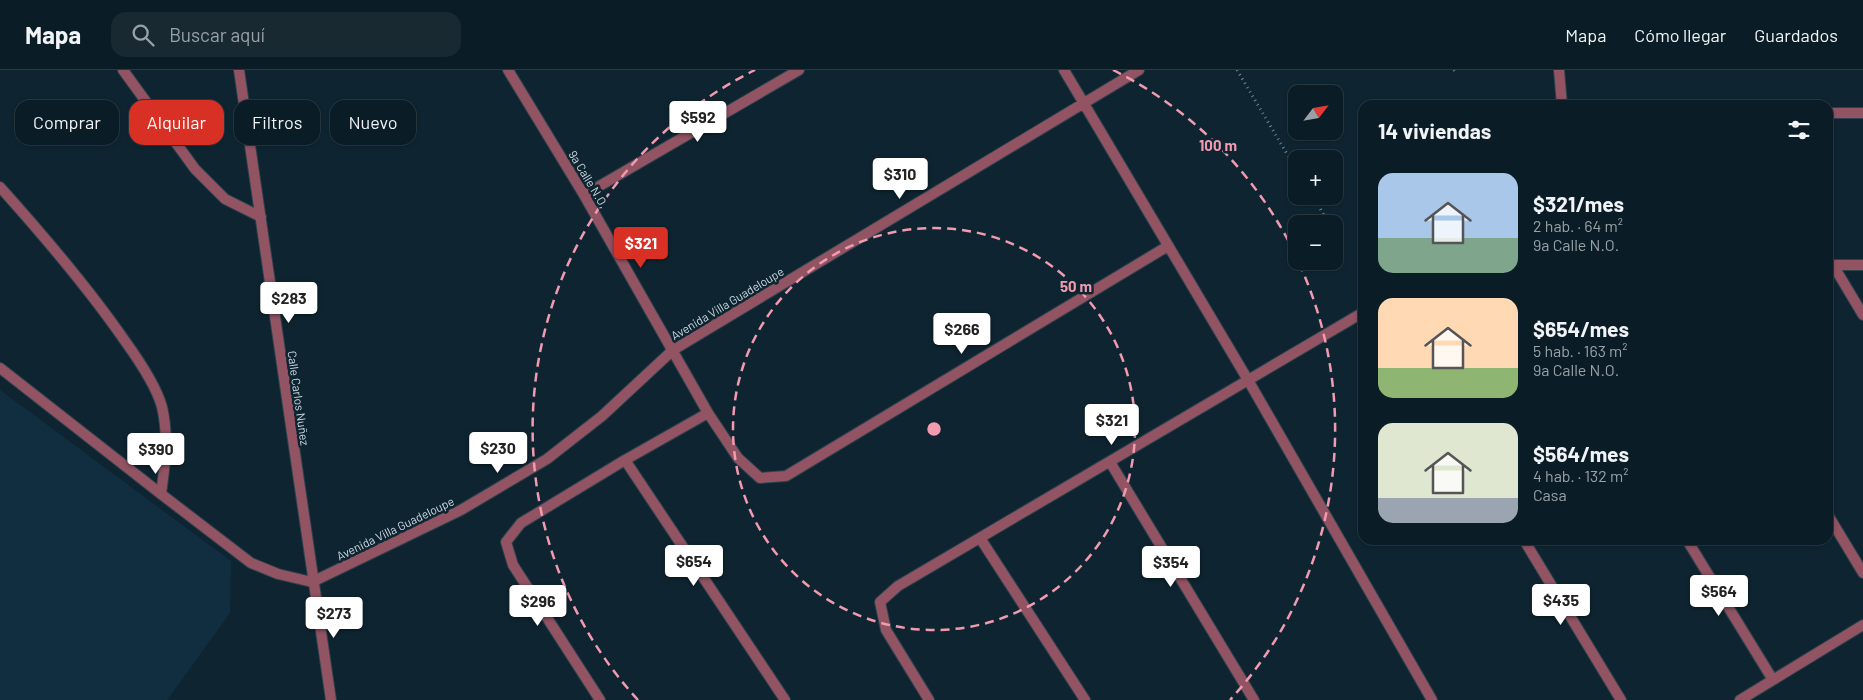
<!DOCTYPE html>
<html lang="es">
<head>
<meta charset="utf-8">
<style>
	:root { --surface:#0a1c25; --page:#182932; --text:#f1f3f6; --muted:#99a1a7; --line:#2a3a42; --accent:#d93025 }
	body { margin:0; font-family:Barlow,sans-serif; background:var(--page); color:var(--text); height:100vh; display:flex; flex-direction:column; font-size:19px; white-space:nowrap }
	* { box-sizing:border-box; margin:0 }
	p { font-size:16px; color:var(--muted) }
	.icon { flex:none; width:28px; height:28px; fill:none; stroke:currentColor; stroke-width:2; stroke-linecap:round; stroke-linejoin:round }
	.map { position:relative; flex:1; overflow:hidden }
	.panel { position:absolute; left:1358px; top:30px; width:475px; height:445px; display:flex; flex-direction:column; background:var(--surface); border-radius:15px; box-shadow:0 1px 4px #0004,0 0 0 1px var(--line) }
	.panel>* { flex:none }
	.top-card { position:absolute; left:15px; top:30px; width:475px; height:45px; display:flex; gap:10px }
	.needle { width:32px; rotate:59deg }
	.controls { position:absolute; left:1288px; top:15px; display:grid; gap:10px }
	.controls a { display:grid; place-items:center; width:55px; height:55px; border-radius:10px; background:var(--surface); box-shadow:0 1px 4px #0004,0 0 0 1px var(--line); font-size:25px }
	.price { position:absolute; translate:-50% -42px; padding:0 11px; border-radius:5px; background:#fff; color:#222; font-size:16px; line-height:32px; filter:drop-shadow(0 1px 2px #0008) }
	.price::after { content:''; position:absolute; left:50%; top:30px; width:15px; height:11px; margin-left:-8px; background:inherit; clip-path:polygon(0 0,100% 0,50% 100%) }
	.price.active { background:var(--accent); color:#fff }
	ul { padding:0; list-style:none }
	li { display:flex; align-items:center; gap:15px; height:125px; padding:0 20px }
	li span { display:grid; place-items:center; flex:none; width:140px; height:100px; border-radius:15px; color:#555 }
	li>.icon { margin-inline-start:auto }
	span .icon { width:60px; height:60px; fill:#fffc; stroke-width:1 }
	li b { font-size:21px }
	h2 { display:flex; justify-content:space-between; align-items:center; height:60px; padding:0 20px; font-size:21px }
	.pill { padding:0 18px; border-radius:15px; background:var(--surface); box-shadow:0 1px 4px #0004,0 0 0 1px var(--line); font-size:18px; line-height:45px }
	.pill.active { background:var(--accent); color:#fff }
	header { display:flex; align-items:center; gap:30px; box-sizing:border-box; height:70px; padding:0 25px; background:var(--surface); border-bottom:1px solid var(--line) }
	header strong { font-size:24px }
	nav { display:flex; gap:28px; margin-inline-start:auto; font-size:18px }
	.search { width:350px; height:45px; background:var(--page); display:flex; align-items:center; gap:12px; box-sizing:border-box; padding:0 18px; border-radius:15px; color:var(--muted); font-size:19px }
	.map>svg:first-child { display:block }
</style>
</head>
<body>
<header>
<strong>Mapa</strong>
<div class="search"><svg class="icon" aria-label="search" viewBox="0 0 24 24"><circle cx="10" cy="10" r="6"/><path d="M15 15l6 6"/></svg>Buscar aquí</div>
<nav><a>Mapa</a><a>Cómo llegar</a><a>Guardados</a></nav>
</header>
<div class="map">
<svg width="1863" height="630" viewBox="0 0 1863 630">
	<rect width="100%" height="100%" fill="#0e2531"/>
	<!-- built -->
	<path fill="#102e3f" d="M0,320L231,491L230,543L167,630H0Z"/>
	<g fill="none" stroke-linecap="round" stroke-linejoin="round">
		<!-- minor casing -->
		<g stroke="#2c424d" stroke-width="12">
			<path id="minor" d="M123,0L195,99L225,129L261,147
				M239,0L331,630
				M508,0L584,125L708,343L738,388L760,408L786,406L1168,176
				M1064,0L1248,310L1432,630
				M1559,0L1562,35
				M1828,43H1863
				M0,117C44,166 87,216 125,271C138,289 156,315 162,337C169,367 165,395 161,424
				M584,125L799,0
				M1828,195H1863
				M1833,195L1863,245
				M0,298L161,424L251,493L278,504L312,512
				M625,390L785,630
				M1110,392L1254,630
				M1828,445L1863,503
				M980,468L1085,630
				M1524,470L1621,630
				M1687,470L1773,610
				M312,512L461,440L547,389L602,346L673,280L1139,0
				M600,630L513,495L506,472L521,453L625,390L708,343
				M929,630L886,560L880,532L898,516L1362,243
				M1740,630L1863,555"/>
		</g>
		<!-- path -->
		<path stroke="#71838d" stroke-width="3" stroke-dasharray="1 4" stroke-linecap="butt" d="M1237,0L1296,99
			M1454,0L1456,3
			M1313,126L1329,154"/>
		<!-- minor -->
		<use href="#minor" stroke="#925363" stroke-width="10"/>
	</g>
	<!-- distance rings -->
	<g fill="none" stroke="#f29aaf" stroke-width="2.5" stroke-dasharray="9 6">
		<circle cx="934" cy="359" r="201"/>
		<path d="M638 630A401 401 0 0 1 755 0M1113 0A401 401 0 0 1 1296 186M1299 193A401 401 0 0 1 1230 630"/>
	</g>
	<g text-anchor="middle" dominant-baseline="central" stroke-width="5" stroke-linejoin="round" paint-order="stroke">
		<!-- street labels -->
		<g font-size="12" fill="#cbd8e0" stroke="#0e2531">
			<text transform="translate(589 109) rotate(59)">9a Calle N.O.</text>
			<text transform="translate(727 233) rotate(-31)">Avenida Villa Guadeloupe</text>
			<text transform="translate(299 328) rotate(82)">Calle Carlos Nuñez</text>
			<text transform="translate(395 458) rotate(-26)">Avenida Villa Guadeloupe</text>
		</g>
	</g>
	<circle cx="934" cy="359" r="8" fill="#f29aaf" stroke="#0e2531" stroke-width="2.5"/>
	<g font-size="15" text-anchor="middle" font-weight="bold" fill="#f29aaf" stroke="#0e2531" stroke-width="5" stroke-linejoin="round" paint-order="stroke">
		<text x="1218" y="81">100 m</text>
		<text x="1076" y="222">50 m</text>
	</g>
</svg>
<div class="controls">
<a><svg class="needle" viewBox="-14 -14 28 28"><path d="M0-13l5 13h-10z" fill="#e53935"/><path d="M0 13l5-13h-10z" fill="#99a1a7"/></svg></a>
<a>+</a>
<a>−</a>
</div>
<b class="price" style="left:698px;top:73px">$592</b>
<b class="price" style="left:900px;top:130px">$310</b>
<b class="price active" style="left:641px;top:199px">$321</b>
<b class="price" style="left:289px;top:254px">$283</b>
<b class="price" style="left:962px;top:285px">$266</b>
<b class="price" style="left:1112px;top:376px">$321</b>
<b class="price" style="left:498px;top:404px">$230</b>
<b class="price" style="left:156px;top:405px">$390</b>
<b class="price" style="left:694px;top:517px">$654</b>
<b class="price" style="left:1171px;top:518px">$354</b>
<b class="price" style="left:1719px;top:547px">$564</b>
<b class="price" style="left:1561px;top:556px">$435</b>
<b class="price" style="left:538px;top:557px">$296</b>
<b class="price" style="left:334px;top:569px">$273</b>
<div class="top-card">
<a class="pill">Comprar</a>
<a class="pill active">Alquilar</a>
<a class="pill">Filtros</a>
<a class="pill">Nuevo</a>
</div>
<section class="panel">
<h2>14 viviendas<svg class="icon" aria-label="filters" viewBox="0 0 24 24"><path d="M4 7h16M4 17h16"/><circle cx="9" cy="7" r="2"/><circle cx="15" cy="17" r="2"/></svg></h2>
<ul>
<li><span style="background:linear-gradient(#a9c7e8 65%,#7fa58c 0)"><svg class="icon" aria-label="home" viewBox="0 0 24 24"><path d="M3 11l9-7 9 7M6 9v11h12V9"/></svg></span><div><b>$321/mes</b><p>2 hab. · 64 m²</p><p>9a Calle N.O.</p></div></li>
<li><span style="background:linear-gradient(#ffd9b3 70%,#8fb573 0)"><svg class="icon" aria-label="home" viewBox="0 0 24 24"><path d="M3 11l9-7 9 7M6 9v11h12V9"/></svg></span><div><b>$654/mes</b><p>5 hab. · 163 m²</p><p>9a Calle N.O.</p></div></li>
<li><span style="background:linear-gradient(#dfe7d0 75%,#9aa5b1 0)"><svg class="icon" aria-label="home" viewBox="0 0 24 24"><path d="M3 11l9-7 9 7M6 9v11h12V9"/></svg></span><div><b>$564/mes</b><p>4 hab. · 132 m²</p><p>Casa</p></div></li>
</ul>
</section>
</div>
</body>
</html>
